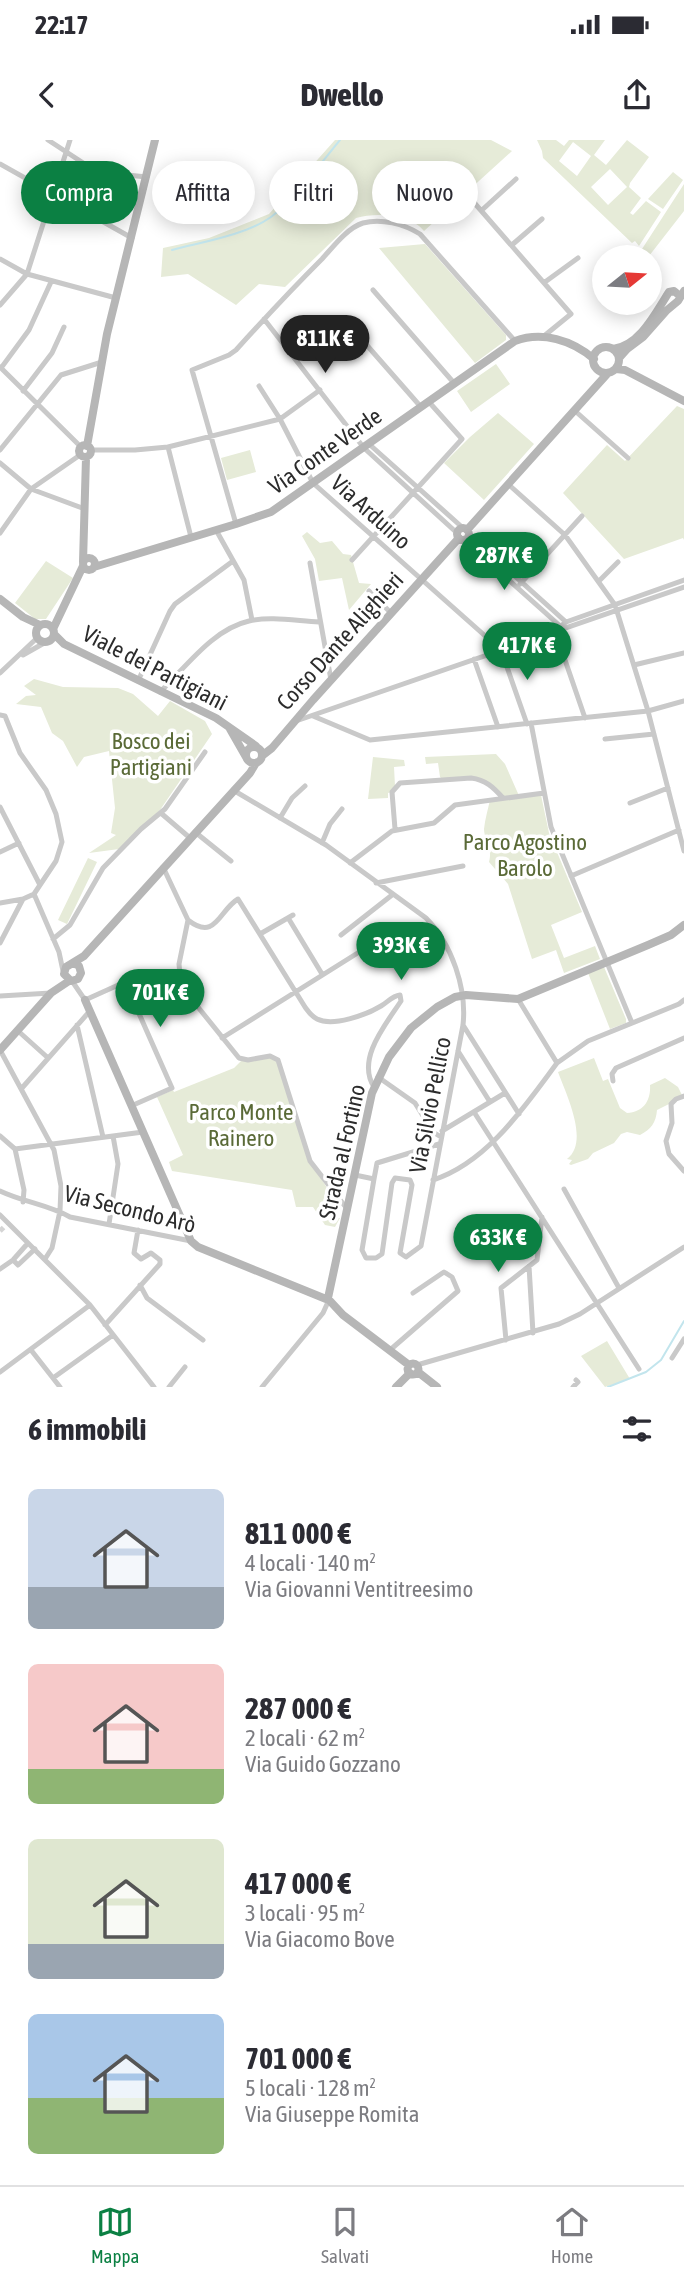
<!DOCTYPE html>
<html lang="it">
<head>
<meta charset="utf-8">
<style>
	:root { --surface:#fff; --page:#f2f2f3; --text:#2b2b33; --muted:#7c7c81; --line:#e1e1e2; --accent:#0b8043 }
	body { margin:0; font-family:"Asap Condensed",sans-serif; background:var(--page); color:var(--text); height:100vh; display:flex; flex-direction:column; font-size:26px; white-space:nowrap }
	* { box-sizing:border-box; margin:0 }
	p { font-size:23px; color:var(--muted) }
	.icon { flex:none; width:38px; height:38px; fill:none; stroke:currentColor; stroke-width:2; stroke-linecap:round; stroke-linejoin:round }
	.map { position:relative; height:1247px; overflow:hidden }
	.drawer { display:flex; flex-direction:column; background:var(--surface); flex:1 }
	.drawer>* { flex:none }
	.top-card { position:absolute; left:21px; top:21px; width:642px; height:63px; display:flex; gap:14px }
	.needle { width:46px; rotate:72deg }
	.controls { position:absolute; left:592px; top:105px; display:grid; gap:14px }
	.controls a { display:grid; place-items:center; width:70px; height:70px; border-radius:50%; background:var(--surface); box-shadow:0 4px 18px #0003; font-size:35px }
	.price { position:absolute; translate:-50% -60px; padding:0 16px; border-radius:24px; background:var(--accent); color:#fff; font-size:23px; line-height:46px; filter:drop-shadow(0 2px 4px #0008) }
	.price::after { content:''; position:absolute; left:50%; top:42px; width:21px; height:16px; margin-left:-10px; background:inherit; clip-path:polygon(0 0,100% 0,50% 100%) }
	.price.on { background:#222; color:#fff }
	ul { padding:0; list-style:none }
	li { display:flex; align-items:center; gap:21px; height:175px; padding:0 28px }
	li span { display:grid; place-items:center; flex:none; width:196px; height:140px; border-radius:10px; color:#555 }
	li>.icon { margin-inline-start:auto }
	span .icon { width:84px; height:84px; fill:#fffc; stroke-width:1 }
	li b { font-size:30px }
	h2 { display:flex; justify-content:space-between; align-items:center; height:84px; padding:0 28px; font-size:30px }
	.chip { padding:0 24px; border-radius:32px; background:var(--surface); box-shadow:0 4px 18px #0003; font-size:24px; line-height:63px }
	.chip.on { background:var(--accent); color:#fff }
	.status { display:flex; justify-content:space-between; align-items:center; height:49px; padding:0 35px; background:var(--surface); direction:ltr }
	.status svg { height:19px; fill:currentColor }
	header { display:flex; justify-content:space-between; align-items:center; height:91px; padding:0 28px; background:var(--surface); font-size:32px; font-weight:800 }
	.dock { display:flex; justify-content:space-around; align-items:center; height:98px; border-top:2px solid var(--line); background:var(--surface); font-size:19px; color:var(--muted) }
	.dock a { display:grid; justify-items:center; gap:4px }
	.dock .on { color:var(--accent) }
	.map>svg:first-child { display:block }
</style>
</head>
<body>
<div class="status"><b>22:17</b><svg viewBox="0 0 49 12"><path d="M0 12V9h3v3zM5 12V6h3v6zM10 12V3h3v9zM15 12V0h3v12zM26 1h20v11H26zM47 4h2v5h-2z"/></svg></div>
<header><svg class="icon" aria-label="back" viewBox="0 0 24 24"><path d="M15 5l-7 7 7 7"/></svg>Dwello<svg class="icon" aria-label="share" viewBox="0 0 24 24"><path d="M12 15V3M7 8l5-5 5 5M5 13v7h14v-7"/></svg></header>
<div class="map">
<svg width="684" height="1247" viewBox="0 0 684 1247">
	<rect width="100%" height="100%" fill="#fff"/>
	<!-- green -->
	<path fill="#e6ebd8" fill-rule="evenodd" d="M335,0H491L512,11L424,91C411,74 376,72 356,78L285,147L259,144L236,165L188,134L161,137L163,108L209,98L269,74Z
		M537,0H556L564,6L569,0H605L594,15L606,25L627,0L649,17L630,43L629,47L641,58L630,73L633,75L646,61L661,72L639,106L635,101L632,103L543,18L542,11ZM573,2L591,16L577,36L559,21ZM610,29L627,47L608,65L591,47Z
		M673,32L683,40L663,69L648,59Z
		M684,44V71L649,116L642,109Z
		M425,104L506,195V200L475,223L379,108Z
		M496,224L510,244L471,272L457,251Z
		M677,266L684,269V400L683,398L624,419L563,353L607,305L625,321Z
		M498,273L534,304L484,360L444,323L470,297Z
		M250,310L256,332L227,340L221,318Z
		M307,392L320,403L332,401L343,414L351,415L359,443L371,444L349,470L342,438L319,441L315,419L302,396Z
		M46,421L73,438L46,479H35L15,463Z
		M34,539L63,547L118,548L133,554L158,576L170,561L205,581L212,594L160,670L119,709L89,713L116,695L111,693L115,668L109,611L84,617L77,627L63,601L52,593L41,567L16,564L26,556L36,555L24,546Z
		M496,614L505,624L520,658L541,655L549,693L582,772L551,785L564,818L595,806L600,819L564,833L556,810L532,819L508,744L489,722C493,706 484,700 484,689C485,679 488,669 490,660L502,659L481,639L444,641L440,637L438,623L426,624L425,617Z
		M373,617L404,620L405,626L394,627L395,646L392,652L388,653V658L368,659Z
		M88,718L97,722L67,784L58,780Z
		M604,827L626,879V883L610,889L588,833Z
		M275,917L310,1021L339,1067L336,1069L334,1077L340,1078L335,1087L325,1085L313,1067H296L292,1050L172,1031L169,1022L183,1015L157,957L173,950L174,952L234,928L243,919Z
		M594,918L603,941L608,939L620,968L627,973C644,972 651,960 650,945L665,938L678,947L683,957L657,970C656,983 651,989 640,995L627,992L621,994L614,1003L593,1013L588,1019L571,1025L569,1024L572,1020L567,1019C590,1002 566,954 558,932Z
		M607,1201L630,1239L605,1247L581,1216Z"/>
	<g fill="none" stroke-linecap="round" stroke-linejoin="round">
		<!-- stream -->
		<path stroke="#c2e5ed" stroke-width="2" d="M172,110C202,102 246,95 271,77C298,57 318,26 340,0
			M608,1247L646,1232L661,1220L684,1181"/>
		<!-- street-tunnel -->
		<path stroke="#d5d5d5" stroke-width="5" stroke-dasharray="5 2.5" stroke-linecap="butt" d="M0,1091L5,1086"/>
		<!-- street -->
		<path stroke="#c9c9c9" stroke-width="5" d="M48,0L97,32L147,37
			M0,24L132,98
			M471,59L571,174L544,196
			M482,70L516,39
			M513,104L542,79
			M0,119L27,134L116,158
			M545,142L578,118
			M373,150L454,243
			M0,165L27,134L70,0
			M343,178L421,267
			M264,179L364,308L457,393
			M0,227L81,307
			M1,228L29,190L51,142
			M259,246L280,279L313,343L501,510L527,584
			M23,251L52,213L64,187
			M574,270L628,318
			M369,304L463,388
			M168,307L191,397
			M0,310L61,235L102,222
			M91,310H135L168,307L280,279L320,250
			M0,323L31,349L85,369
			M508,344L565,395L615,465L648,571L684,711
			M236,384L192,230L229,215L236,210C264,179 293,148 322,119C333,107 347,88 363,83C381,78 404,84 420,94L515,201
			M216,390L244,440L252,480
			M0,393L31,349L80,315
			M469,395L566,482
			M464,400L559,485
			M352,420L462,299L429,262
			M310,423L331,540
			M599,441L618,422
			M520,444L582,376
			M369,451L391,473
			M555,491L566,482L684,440
			M555,491L585,578
			M23,515L46,502
			M474,519L498,587
			M634,525L684,513
			M0,533L37,498
			M138,541L170,471L175,464L233,421
			M160,552C186,527 213,489 249,481C270,476 297,481 319,482
			M0,575L5,576L20,613L46,650L56,674L62,702L56,721L40,745
			M313,576L370,600L648,571L684,561
			M296,581L684,447
			M531,583L551,687L632,883
			M605,599L654,594
			M233,650L326,705L426,778C452,804 467,849 463,885L421,1106L406,1117L400,1113L412,1045L410,1040L395,1038L392,1043L382,1114L376,1118H366L362,1110L374,1039L355,1035
			M630,663L668,648
			M0,667L40,745L34,754
			M162,674L190,698
			M280,678L292,658L305,646
			M395,689L392,652L400,643L471,638C486,640 493,647 503,658
			M195,692L231,721
			M322,703L330,684L342,669
			M0,712L19,703
			M350,723L392,691L434,683L455,665L544,653
			M163,727L188,780L179,824L181,846L239,918L248,920L270,916L278,920L310,1021L348,1070
			M571,736L679,690
			M376,743L463,726
			M34,754L59,812L63,831
			M0,763L23,759L34,754
			M188,780C216,802 219,770 238,759L305,867C308,871 311,876 317,879C333,887 366,875 381,866C388,862 392,856 400,855L401,861C386,884 356,919 374,947
			M290,781L322,834
			M260,794L293,775
			M341,795L392,755
			M53,799L70,785L103,728L141,689L165,669L205,612
			M0,803L23,759
			M72,841L85,860L125,842L172,948L131,966
			M0,856L51,853
			M518,859L557,923L588,901L679,864L684,860
			M77,885L103,997
			M463,885L519,974
			M17,890L47,917
			M222,898L372,804
			M0,910L54,1010L61,1046L60,1071L52,1108L45,1119
			M458,911L490,962
			M378,937L415,963L433,992L441,997
			M613,941L612,934L616,928L684,898
			M22,948L89,872
			M684,956L676,959L671,964L672,983L666,1001L669,1014L684,1031
			M474,972L639,1229
			M442,991L505,953
			M0,996L15,1009L143,992
			M15,1009L24,1050L23,1062
			M374,1039L377,1023L439,1004
			M433,1040C487,1023 525,966 557,923
			M564,1049L619,1148
			M0,1051C23,1062 49,1065 70,1077L191,1101
			M0,1075L90,1165L154,1247
			M109,1084L118,1024L113,996
			M13,1120L18,1125L35,1109
			M529,1126L533,1193
			M0,1129L13,1120L28,1103
			M140,1145L147,1158L203,1200
			M105,1185L160,1124V1120L151,1113L141,1119L134,1113L138,1090
			M506,1200L501,1148L537,1120L542,1077
			M31,1210L60,1247
			M390,1210L458,1151L452,1137L444,1132L413,1153
			M672,1218L684,1199
			M417,1225L559,1184L580,1174L684,1107
			M0,1232L90,1165
			M53,1238L113,1195
			M169,1247L185,1227
			M262,1247L323,1173L328,1162
			M573,1247L578,1242L576,1240"/>
		<!-- secondary -->
		<path stroke="#b6b6b6" stroke-width="8" d="M593 220a13 13 0 1 1 26 0a13 13 0 1 1-26 0Z
			M613,209C640,206 656,172 669,152L674,151L680,156
			M619,218L627,209L643,197L666,171L678,161L684,151
			M616,229L625,230L684,261
			M79 311a6 6 0 1 1 12 0a6 6 0 1 1-12 0Z
			M87,306L107,194L155,0
			M457 394a6 6 0 1 1 12 0a6 6 0 1 1-12 0Z
			M467,390L608,233
			M83 424a6 6 0 1 1 12 0a6 6 0 1 1-12 0Z
			M83,422L86,318
			M94,427L236,384L271,372L515,201C542,191 572,200 594,219
			M0,459L23,477L40,485
			M36 493a9 9 0 1 1 18 0a9 9 0 1 1-18 0Z
			M53,489L83,426
			M54,494L64,504L216,578L256,606
			M230,589L246,617
			M246 615a8 8 0 1 1 16 0a8 8 0 1 1-16 0Z
			M263,615L272,608L313,560L459,398
			M73,823L79,826L81,833L78,839L71,841L64,834L66,827L84,816L250,633L256,623
			M85,860L191,1101L198,1107L326,1159
			M0,910L51,853L69,841
			M328,1158L372,953L389,917L411,888L437,867L455,857L466,855L518,859L648,805L671,795L684,785
			M330,1161L343,1175L409,1225
			M407.5 1229a5.5 5.5 0 1 1 11 0a5.5 5.5 0 1 1-11 0Z
			M418,1232L437,1247
			M396,1247L410,1233"/>
	</g>
	<g text-anchor="middle" dominant-baseline="central" stroke-width="7" stroke-linejoin="round" paint-order="stroke">
		<!-- street labels -->
		<g font-size="23" fill="#2c2c2c" stroke="#fff">
			<text transform="translate(325 311) rotate(-35)">Via Conte Verde</text>
			<text transform="translate(371 372) rotate(42)">Via Arduino</text>
			<text transform="translate(340 501) rotate(-48)">Corso Dante Alighieri</text>
			<text transform="translate(155 528) rotate(27)">Viale dei Partigiani</text>
			<text transform="translate(430 965) rotate(-79)">Via Silvio Pellico</text>
			<text transform="translate(342 1012) rotate(-77)">Strada al Fortino</text>
			<text transform="translate(130 1069) rotate(14)">Via Secondo Arò</text>
		</g>
		<!-- park labels -->
		<g font-size="23" fill="#5a6a37" stroke="#fff">
			<text x="151" y="601">Bosco dei<tspan x="151" dy="26">Partigiani</tspan></text>
			<text x="525" y="702">Parco Agostino<tspan x="525" dy="26">Barolo</tspan></text>
			<text x="241" y="972">Parco Monte<tspan x="241" dy="26">Rainero</tspan></text>
		</g>
	</g>
</svg>
<div class="controls">
<a><svg class="needle" viewBox="-14 -14 28 28"><path d="M0-13l5 13h-10z" fill="#e53935"/><path d="M0 13l5-13h-10z" fill="#7c7c81"/></svg></a>
</div>
<b class="price on" style="left:325px;top:235px">811K €</b>
<b class="price" style="left:504px;top:452px">287K €</b>
<b class="price" style="left:527px;top:542px">417K €</b>
<b class="price" style="left:401px;top:842px">393K €</b>
<b class="price" style="left:160px;top:889px">701K €</b>
<b class="price" style="left:498px;top:1134px">633K €</b>
<div class="top-card">
<a class="chip on">Compra</a>
<a class="chip">Affitta</a>
<a class="chip">Filtri</a>
<a class="chip">Nuovo</a>
</div>
</div>
<section class="drawer">
<h2>6 immobili<svg class="icon" aria-label="filters" viewBox="0 0 24 24"><path d="M4 7h16M4 17h16"/><circle cx="9" cy="7" r="2"/><circle cx="15" cy="17" r="2"/></svg></h2>
<ul>
<li><span style="background:linear-gradient(#c9d6e8 70%,#9aa5b1 0)"><svg class="icon" aria-label="home" viewBox="0 0 24 24"><path d="M3 11l9-7 9 7M6 9v11h12V9"/></svg></span><div><b>811 000 €</b><p>4 locali · 140 m²</p><p>Via Giovanni Ventitreesimo</p></div></li>
<li><span style="background:linear-gradient(#f6c9c9 75%,#8fb573 0)"><svg class="icon" aria-label="home" viewBox="0 0 24 24"><path d="M3 11l9-7 9 7M6 9v11h12V9"/></svg></span><div><b>287 000 €</b><p>2 locali · 62 m²</p><p>Via Guido Gozzano</p></div></li>
<li><span style="background:linear-gradient(#dfe7d0 75%,#9aa5b1 0)"><svg class="icon" aria-label="home" viewBox="0 0 24 24"><path d="M3 11l9-7 9 7M6 9v11h12V9"/></svg></span><div><b>417 000 €</b><p>3 locali · 95 m²</p><p>Via Giacomo Bove</p></div></li>
<li><span style="background:linear-gradient(#a9c7e8 60%,#8fb573 0)"><svg class="icon" aria-label="home" viewBox="0 0 24 24"><path d="M3 11l9-7 9 7M6 9v11h12V9"/></svg></span><div><b>701 000 €</b><p>5 locali · 128 m²</p><p>Via Giuseppe Romita</p></div></li>
</ul>
</section>
<nav class="dock">
<a class="on"><svg class="icon" aria-label="map" viewBox="0 0 24 24"><path d="M3 6l6-2 6 2 6-2v14l-6 2-6-2-6 2zM9 4v14M15 6v14"/></svg>Mappa</a>
<a><svg class="icon" aria-label="saved" viewBox="0 0 24 24"><path d="M7 4h10v16l-5-4-5 4z"/></svg>Salvati</a>
<a><svg class="icon" aria-label="home" viewBox="0 0 24 24"><path d="M3 11l9-7 9 7M6 9v11h12V9"/></svg>Home</a>
</nav>
</body>
</html>
